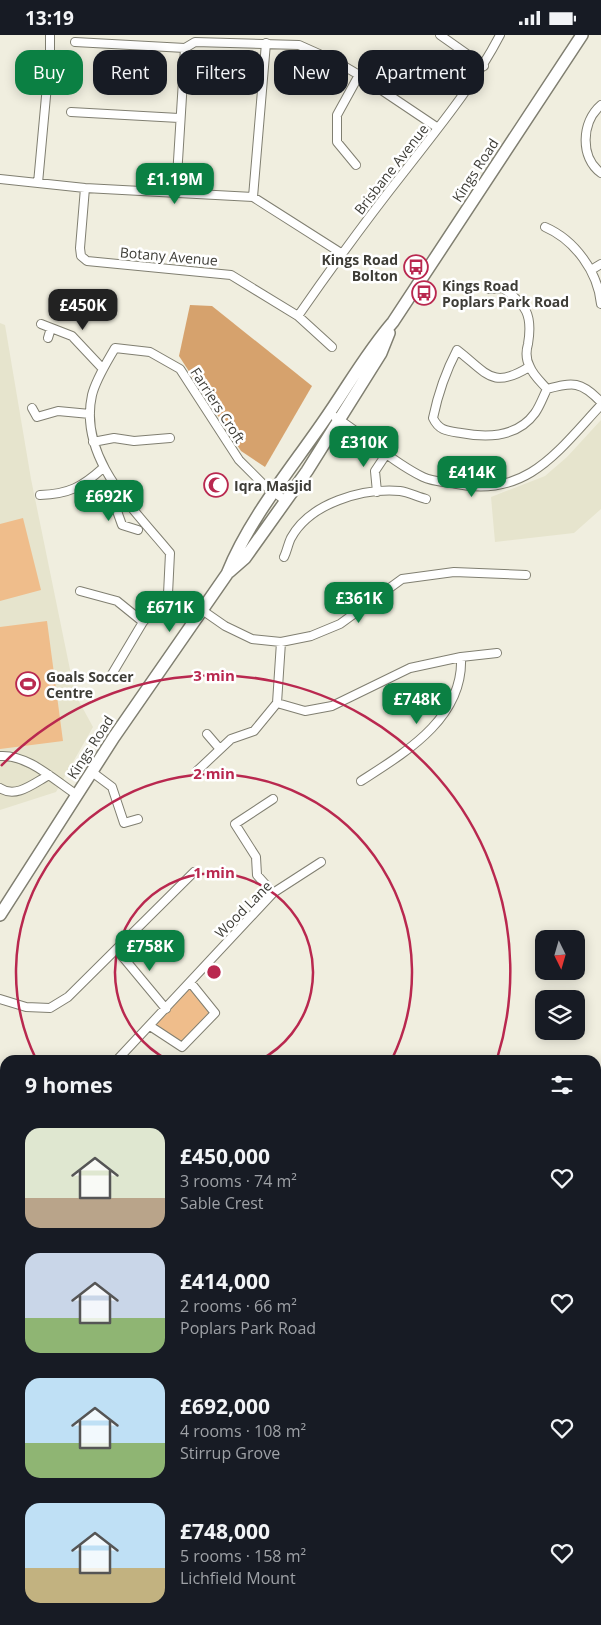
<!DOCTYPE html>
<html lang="en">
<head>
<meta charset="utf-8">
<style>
	:root { --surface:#171b24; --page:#20242c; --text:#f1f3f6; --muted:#9ea1a6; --accent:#0b8043 }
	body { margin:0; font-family:"Open Sans",sans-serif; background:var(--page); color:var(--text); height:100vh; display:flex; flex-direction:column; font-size:19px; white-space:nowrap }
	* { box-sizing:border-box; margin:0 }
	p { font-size:16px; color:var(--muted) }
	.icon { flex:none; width:28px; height:28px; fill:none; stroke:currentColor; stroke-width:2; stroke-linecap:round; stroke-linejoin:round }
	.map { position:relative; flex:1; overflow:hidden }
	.panel { position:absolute; left:0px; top:1020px; width:601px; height:570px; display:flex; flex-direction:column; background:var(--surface); border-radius:15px 15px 0 0; box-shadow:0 2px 12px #0003 }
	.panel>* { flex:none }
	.banner { position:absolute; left:15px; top:15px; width:571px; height:45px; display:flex; gap:10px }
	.needle { width:32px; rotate:175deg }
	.tools { position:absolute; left:535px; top:895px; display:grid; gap:10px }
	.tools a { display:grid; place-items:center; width:50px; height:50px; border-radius:10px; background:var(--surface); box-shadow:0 2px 12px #0003; font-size:25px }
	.price { position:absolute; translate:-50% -42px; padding:0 11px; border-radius:10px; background:var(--accent); color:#fff; font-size:16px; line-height:32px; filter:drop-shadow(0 1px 2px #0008) }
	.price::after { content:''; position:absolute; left:50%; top:30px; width:15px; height:11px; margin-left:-8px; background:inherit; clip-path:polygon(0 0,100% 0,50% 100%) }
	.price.selected { background:#222; color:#fff }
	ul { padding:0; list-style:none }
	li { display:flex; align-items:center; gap:15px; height:125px; padding:0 25px }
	li span { display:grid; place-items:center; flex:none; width:140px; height:100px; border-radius:15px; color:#555 }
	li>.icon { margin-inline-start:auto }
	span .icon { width:60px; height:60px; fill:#fffc; stroke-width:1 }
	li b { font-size:21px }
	h2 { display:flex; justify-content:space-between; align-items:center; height:60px; padding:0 25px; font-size:21px }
	.pill { padding:0 18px; border-radius:15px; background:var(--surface); box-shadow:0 2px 12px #0003; font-size:18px; line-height:45px }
	.pill.selected { background:var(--accent); color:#fff }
	.status { display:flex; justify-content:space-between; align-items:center; height:35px; padding:0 25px; background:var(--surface); direction:ltr }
	.status svg { height:14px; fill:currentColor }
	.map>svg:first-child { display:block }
</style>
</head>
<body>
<div class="status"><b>13:19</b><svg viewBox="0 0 49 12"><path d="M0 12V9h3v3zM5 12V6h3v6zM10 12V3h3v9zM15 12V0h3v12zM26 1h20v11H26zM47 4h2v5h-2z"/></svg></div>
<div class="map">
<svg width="601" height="1590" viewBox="0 0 601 1590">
	<rect width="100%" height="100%" fill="#f0eedf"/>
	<!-- built -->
	<path fill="#e6e4cd" d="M0,288L5,290L31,444L75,659L93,692L56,757L0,775Z
		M601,385V474L574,498L495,507L491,462L545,441L567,422Z"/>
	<!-- green -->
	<path fill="#efbd8b" d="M23,483L41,555L0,566V489Z
		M47,586L63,706L0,714V592Z
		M190,952L211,977L182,1009L154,990Z
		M357,1585H480L481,1590H361Z"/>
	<!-- forest -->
	<path fill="#d6a26d" d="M190,270L212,271L312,351L265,432L241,416L179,321Z"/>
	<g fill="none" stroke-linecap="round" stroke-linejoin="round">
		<!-- street casing -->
		<g stroke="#807f71" stroke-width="10">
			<path id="street" d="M440,0L484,31
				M75,7L185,13
				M185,13L195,7L299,10L337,27L359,40L438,93
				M601,70C581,87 580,123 601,138
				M71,77L179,83
				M356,130L337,107V80L359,40
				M0,144L85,153L253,162L341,218
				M38,148L50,18V0
				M85,153L80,213L81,221L87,226L231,240L298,281L332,312
				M176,158L185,13
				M253,162L266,8
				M545,192C575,205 598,237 601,269
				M591,235L601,229
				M489,254L503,253C526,270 533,279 528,309C526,316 526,325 530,332C533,340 541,347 547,354C573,347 581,346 601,367
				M298,281C332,232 367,184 404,137C438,93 474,50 500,0
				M41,289L72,301L103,334
				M48,303L51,293
				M529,332C492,355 487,338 457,315C446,336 438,359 433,383C439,396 448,396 461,398C487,403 517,403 535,378C540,371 543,362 547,354
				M32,373L37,382L58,376L90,379
				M335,382C365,401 392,427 423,442C433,447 447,447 457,449C527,463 558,416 601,370
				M93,407L114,403L134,406L170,403
				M377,457L375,436L387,418
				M40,460C69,459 82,452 103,433
				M128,466L117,476L122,490L138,495
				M284,522C287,516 288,509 291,503C310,468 362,453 400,456C408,457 418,462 426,464
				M80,556L117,566L143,587
				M202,575L225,591L252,604L281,607L311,601L340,589L402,544L454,537L526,540
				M112,639L143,587L168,559L170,518C134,474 78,423 92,360C96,344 107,327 115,313L150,317L180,334L239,425L264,450L286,466
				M277,668L305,676L332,671L410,633L461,622L497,618
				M207,699L219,713
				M0,721C28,719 55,746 77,760
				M197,736L231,704L254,696L277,668L281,607
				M92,737L112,752L124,788L138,784
				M361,746C406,717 464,683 461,622
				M0,753C16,764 34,748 49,740
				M273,764L235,789L256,822L257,840L273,858
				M117,915L166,974
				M0,964L26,972L50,973L68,962L194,837
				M150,991L182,1012L215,978L190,947
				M117,1025L273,858L321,827
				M0,1109H5
				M596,1215L601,1216
				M596,1402L601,1404
				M0,1482L5,1485
				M248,1585L266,1590
				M519,1585L520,1590
				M583,1585L584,1590
				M24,1590L27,1585"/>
		</g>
		<!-- secondary casing -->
		<g stroke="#807f71" stroke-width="14">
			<path id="secondary" d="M229,537L245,523L307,436L381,318L389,298
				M0,880L114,702L227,539C249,484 290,435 323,387C347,353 366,318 393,287L582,0"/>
		</g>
		<!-- street -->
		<use href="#street" stroke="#fff" stroke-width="8"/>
		<!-- secondary -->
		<use href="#secondary" stroke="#fff" stroke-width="11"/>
	</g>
	<!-- distance rings -->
	<g fill="none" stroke="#b9284f" stroke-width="2.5">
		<path d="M168 1025A99 99 0 1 1 260 1025"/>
		<path d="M36 1024A198 198 0 1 1 392 1024"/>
		<path d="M1 731A296 296 0 0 1 497 1024"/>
	</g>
	<!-- icons -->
	<defs>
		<g id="bus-ring" transform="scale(1.25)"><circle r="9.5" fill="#fff" stroke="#b9284f" stroke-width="1.5"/><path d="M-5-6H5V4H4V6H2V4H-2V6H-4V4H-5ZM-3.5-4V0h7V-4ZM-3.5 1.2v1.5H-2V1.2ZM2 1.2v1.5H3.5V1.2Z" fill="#b9284f"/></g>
		<g id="mosque-ring" transform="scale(1.25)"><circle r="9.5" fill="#fff" stroke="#b9284f" stroke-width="1.5"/><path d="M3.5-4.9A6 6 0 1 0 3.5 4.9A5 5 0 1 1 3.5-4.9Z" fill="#b9284f"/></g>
		<g id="stadium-ring" transform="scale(1.25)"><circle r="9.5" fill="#fff" stroke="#b9284f" stroke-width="1.5"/><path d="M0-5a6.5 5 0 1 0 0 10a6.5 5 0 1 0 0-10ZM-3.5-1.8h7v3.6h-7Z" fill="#b9284f"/></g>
	</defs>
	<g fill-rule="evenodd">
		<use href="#bus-ring" x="416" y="232"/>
		<use href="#bus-ring" x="424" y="258"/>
		<use href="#mosque-ring" x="216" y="450"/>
		<use href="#stadium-ring" x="28" y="649"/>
	</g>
	<g text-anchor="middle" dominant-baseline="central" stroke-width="5" stroke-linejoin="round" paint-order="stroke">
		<!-- street labels -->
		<g font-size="14" fill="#3e3d37" stroke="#fff">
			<text transform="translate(391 134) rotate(-52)">Brisbane Avenue</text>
			<text transform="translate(475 135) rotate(-57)">Kings Road</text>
			<text transform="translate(169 221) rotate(5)">Botany Avenue</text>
			<text transform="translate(218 370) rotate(57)">Farriers Croft</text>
			<text transform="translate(90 712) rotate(-57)">Kings Road</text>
			<text transform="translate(243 874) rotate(-45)">Wood Lane</text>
		</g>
		<!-- poi labels -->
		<g font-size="14" font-weight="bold" fill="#3e3d37" stroke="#fff" text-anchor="start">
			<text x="398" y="224" text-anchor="end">Kings Road<tspan x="398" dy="16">Bolton</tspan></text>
			<text x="442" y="250">Kings Road<tspan x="442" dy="16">Poplars Park Road</tspan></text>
			<text x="234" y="450">Iqra Masjid</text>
			<text x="46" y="641">Goals Soccer<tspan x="46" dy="16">Centre</tspan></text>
		</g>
	</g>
	<circle cx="214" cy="937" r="8" fill="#b9284f" stroke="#fff" stroke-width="2.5"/>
	<g font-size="15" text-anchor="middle" font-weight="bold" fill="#b9284f" stroke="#fff" stroke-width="5" stroke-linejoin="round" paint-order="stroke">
		<text x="214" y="646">3 min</text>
		<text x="214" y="744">2 min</text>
		<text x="214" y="843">1 min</text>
	</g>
</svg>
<div class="tools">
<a><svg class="needle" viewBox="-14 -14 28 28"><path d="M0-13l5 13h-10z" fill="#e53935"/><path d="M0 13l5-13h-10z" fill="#9ea1a6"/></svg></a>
<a><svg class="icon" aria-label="layers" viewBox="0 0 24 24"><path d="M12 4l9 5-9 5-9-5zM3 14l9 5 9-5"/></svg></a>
</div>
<b class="price" style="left:175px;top:170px">£1.19M</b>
<b class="price selected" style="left:83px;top:296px">£450K</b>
<b class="price" style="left:364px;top:433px">£310K</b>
<b class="price" style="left:472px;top:463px">£414K</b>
<b class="price" style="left:109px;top:487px">£692K</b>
<b class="price" style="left:359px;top:589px">£361K</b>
<b class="price" style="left:170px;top:598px">£671K</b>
<b class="price" style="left:417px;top:690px">£748K</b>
<b class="price" style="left:150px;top:937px">£758K</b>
<div class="banner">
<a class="pill selected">Buy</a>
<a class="pill">Rent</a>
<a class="pill">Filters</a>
<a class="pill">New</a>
<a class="pill">Apartment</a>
</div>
<section class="panel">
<h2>9 homes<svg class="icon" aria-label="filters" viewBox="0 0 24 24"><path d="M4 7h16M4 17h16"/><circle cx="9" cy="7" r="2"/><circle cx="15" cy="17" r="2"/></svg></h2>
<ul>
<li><span style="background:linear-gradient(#dfe7d0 70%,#b9a48a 0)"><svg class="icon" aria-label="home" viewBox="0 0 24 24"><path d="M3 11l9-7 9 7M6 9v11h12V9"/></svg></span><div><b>£450,000</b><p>3 rooms · 74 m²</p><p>Sable Crest</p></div><svg class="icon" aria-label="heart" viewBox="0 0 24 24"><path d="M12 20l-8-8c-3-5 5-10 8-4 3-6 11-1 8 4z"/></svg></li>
<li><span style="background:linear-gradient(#c9d6e8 65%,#8fb573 0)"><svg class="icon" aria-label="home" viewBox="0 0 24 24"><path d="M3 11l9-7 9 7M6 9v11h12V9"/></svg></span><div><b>£414,000</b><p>2 rooms · 66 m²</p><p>Poplars Park Road</p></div><svg class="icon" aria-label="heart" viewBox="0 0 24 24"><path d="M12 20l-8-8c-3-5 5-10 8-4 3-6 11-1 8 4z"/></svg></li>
<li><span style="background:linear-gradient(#bfe0f5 65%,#8fb573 0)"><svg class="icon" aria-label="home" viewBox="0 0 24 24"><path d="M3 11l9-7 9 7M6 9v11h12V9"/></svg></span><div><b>£692,000</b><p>4 rooms · 108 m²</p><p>Stirrup Grove</p></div><svg class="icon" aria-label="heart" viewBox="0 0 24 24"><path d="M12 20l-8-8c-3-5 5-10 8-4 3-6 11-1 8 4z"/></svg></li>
<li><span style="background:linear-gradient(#bfe0f5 65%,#c2b280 0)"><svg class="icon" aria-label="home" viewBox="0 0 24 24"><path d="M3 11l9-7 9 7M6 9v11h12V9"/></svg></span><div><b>£748,000</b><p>5 rooms · 158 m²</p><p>Lichfield Mount</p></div><svg class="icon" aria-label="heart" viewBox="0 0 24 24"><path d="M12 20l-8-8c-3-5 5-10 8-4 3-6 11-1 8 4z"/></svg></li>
</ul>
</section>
</div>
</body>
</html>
